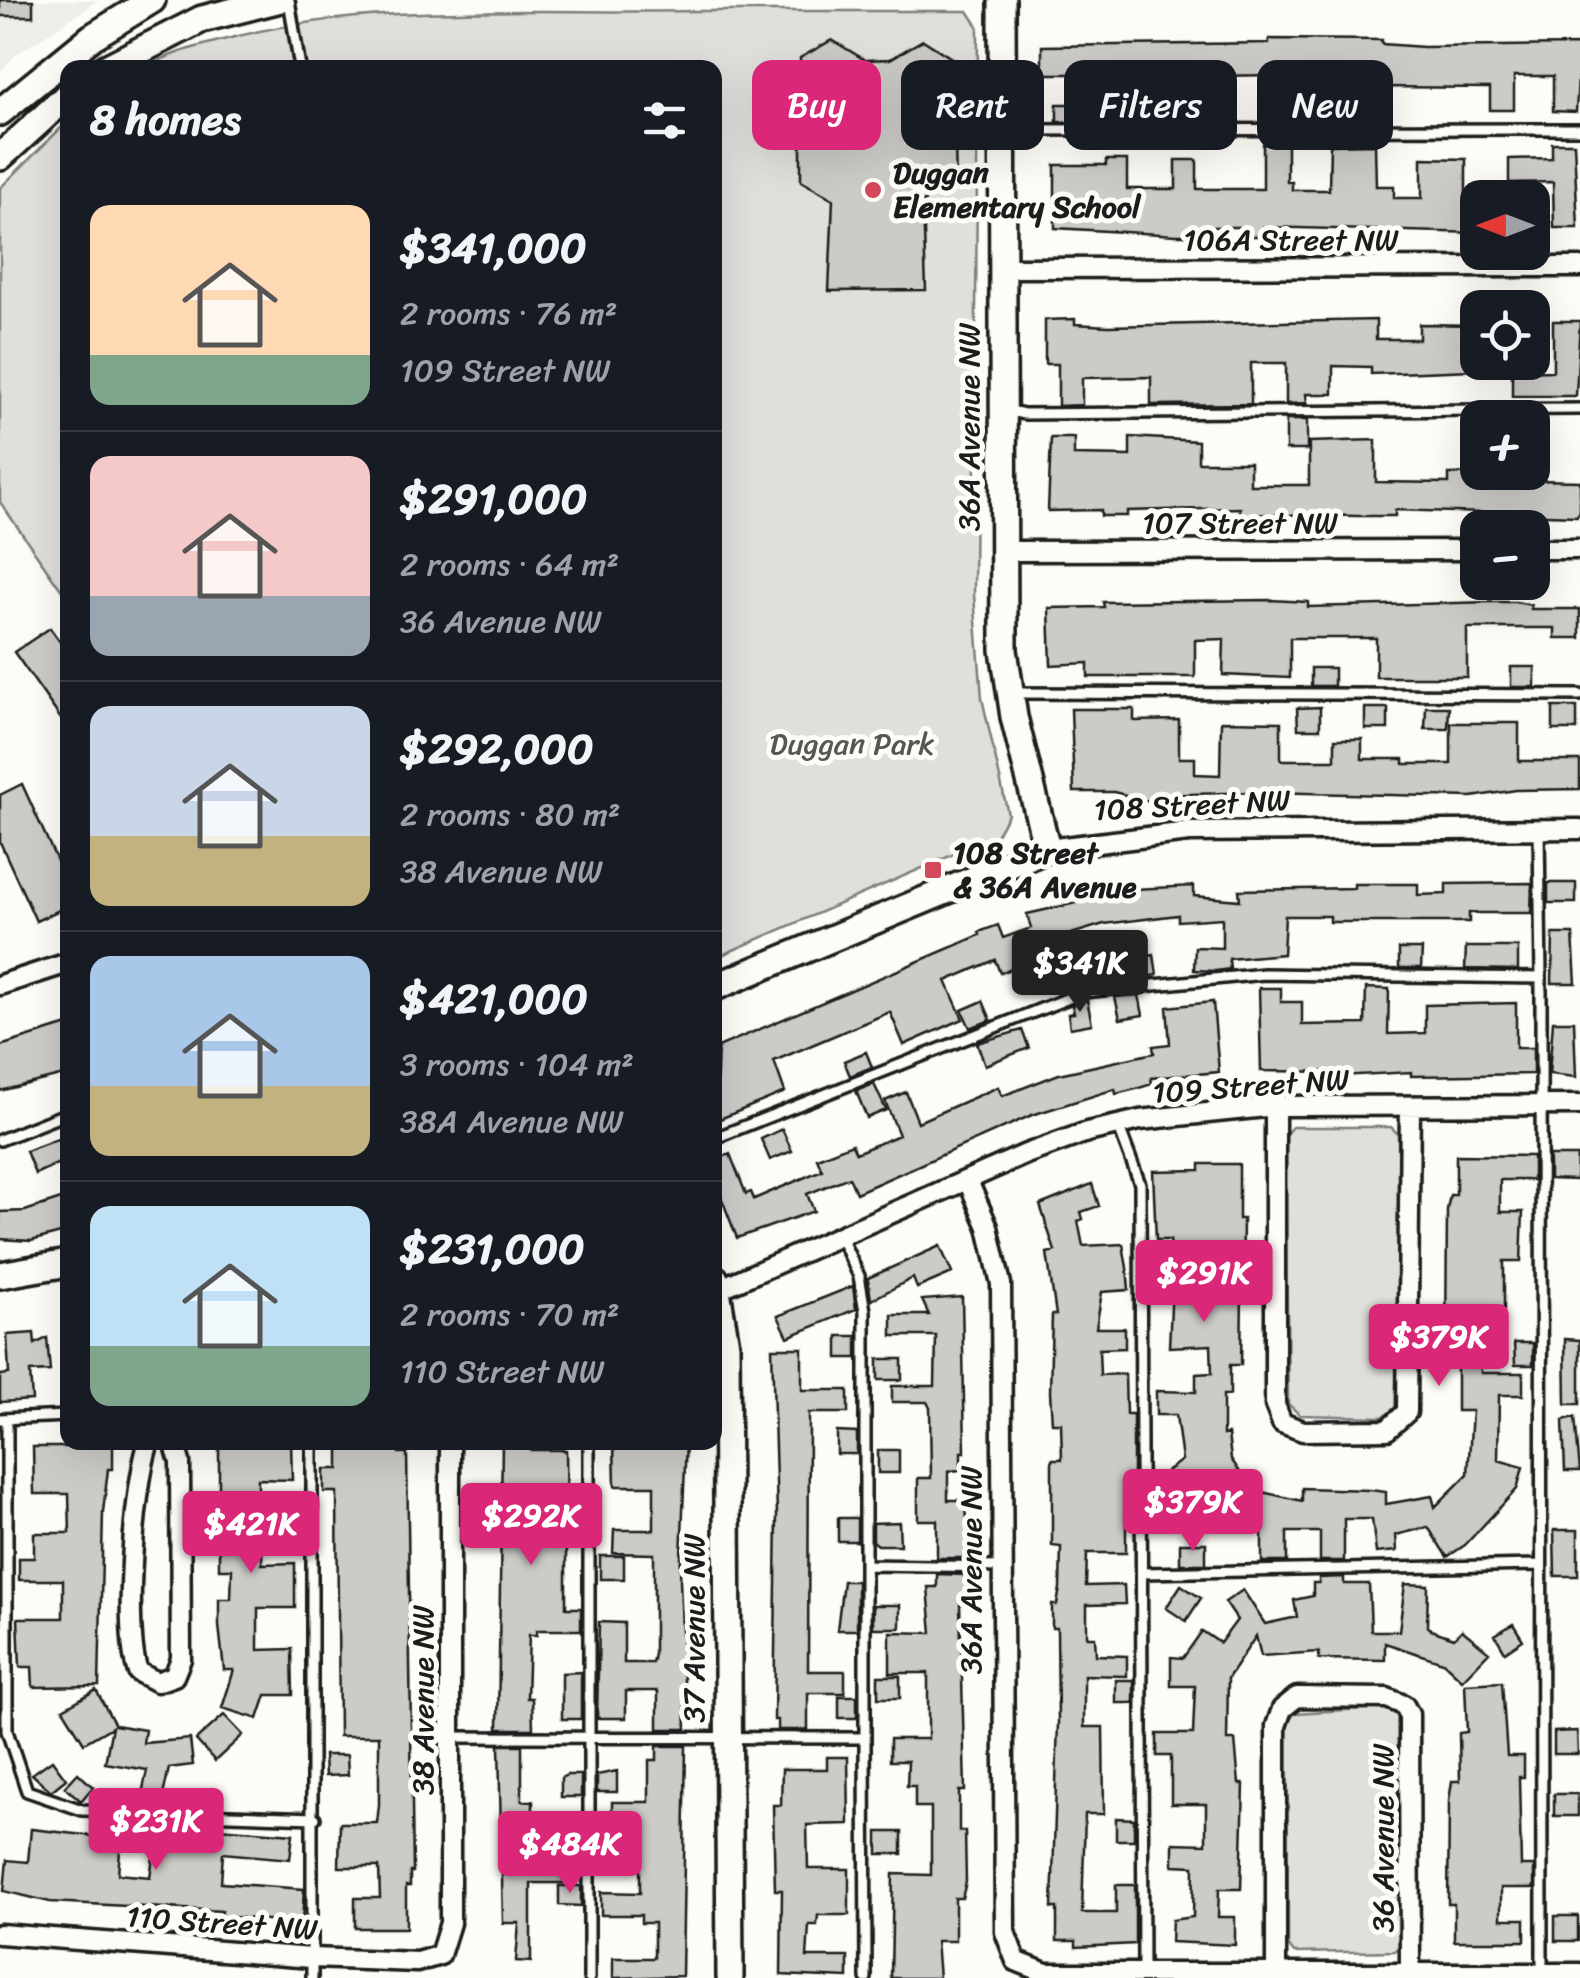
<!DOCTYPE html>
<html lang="en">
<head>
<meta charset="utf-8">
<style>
	:root { --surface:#171b24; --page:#20242c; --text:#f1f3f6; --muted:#9ea1a6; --line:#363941; --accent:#db2777 }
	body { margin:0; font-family:Sriracha,sans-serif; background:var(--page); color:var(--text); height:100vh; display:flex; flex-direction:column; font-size:38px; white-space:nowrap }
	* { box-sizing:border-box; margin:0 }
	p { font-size:32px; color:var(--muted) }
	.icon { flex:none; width:55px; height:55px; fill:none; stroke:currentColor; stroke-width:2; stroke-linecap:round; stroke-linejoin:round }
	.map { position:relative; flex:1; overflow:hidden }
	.panel { position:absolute; left:60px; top:60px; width:662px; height:1390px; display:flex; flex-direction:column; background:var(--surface); border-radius:20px; box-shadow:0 10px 40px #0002 }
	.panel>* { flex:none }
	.guide { position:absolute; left:752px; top:60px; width:678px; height:90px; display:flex; gap:20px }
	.needle { width:65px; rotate:270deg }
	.buttons { position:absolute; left:1460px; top:180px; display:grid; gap:20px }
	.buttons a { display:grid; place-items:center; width:90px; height:90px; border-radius:20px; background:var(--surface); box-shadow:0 10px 40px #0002; font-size:50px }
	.price { position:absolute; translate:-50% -85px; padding:0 22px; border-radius:10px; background:var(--accent); color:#fff; font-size:32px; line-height:65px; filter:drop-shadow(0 2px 5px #0008) }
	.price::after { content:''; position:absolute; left:50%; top:60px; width:30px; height:22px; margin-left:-15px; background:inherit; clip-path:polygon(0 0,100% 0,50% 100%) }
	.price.active { background:#222; color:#fff }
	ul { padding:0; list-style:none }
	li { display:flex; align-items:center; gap:30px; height:250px; padding:0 30px }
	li+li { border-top:2px solid var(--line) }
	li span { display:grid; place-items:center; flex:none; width:280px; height:200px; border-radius:20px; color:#555 }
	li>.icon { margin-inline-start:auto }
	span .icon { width:120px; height:120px; fill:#fffc; stroke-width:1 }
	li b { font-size:42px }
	h2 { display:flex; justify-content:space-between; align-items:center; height:120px; padding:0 30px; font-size:42px }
	.pill { padding:0 35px; border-radius:20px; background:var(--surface); box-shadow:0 10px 40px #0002; font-size:35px; line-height:90px }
	.pill.active { background:var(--accent); color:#fff }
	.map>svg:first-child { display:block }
</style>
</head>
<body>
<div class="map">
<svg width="1580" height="1978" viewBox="0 0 1580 1978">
	<rect width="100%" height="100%" fill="#fdfcf7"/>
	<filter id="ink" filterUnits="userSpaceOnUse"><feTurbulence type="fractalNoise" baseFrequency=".01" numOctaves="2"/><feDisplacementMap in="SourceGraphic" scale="20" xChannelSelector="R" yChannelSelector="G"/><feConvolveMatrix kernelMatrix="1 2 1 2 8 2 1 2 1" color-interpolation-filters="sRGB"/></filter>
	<g filter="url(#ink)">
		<!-- built -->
		<path fill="#eeede9" d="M0,0H99L15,55L0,72Z"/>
		<!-- green -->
		<path fill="#e0dfdb" stroke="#7e7e7c" stroke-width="2.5" d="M693,11H968L978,26L974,595L982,698L1008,814L996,836L715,958V68H147C169,53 193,48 219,41C365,0 541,14 693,11Z
			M67,122V598L0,502V188Z
			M1292,1127H1391L1398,1134L1401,1396L1394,1410L1382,1417L1300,1415L1288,1404L1285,1135Z
			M1384,1708L1397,1715L1403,1727L1401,1943L1395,1951L1294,1953L1288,1945L1287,1726L1294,1713Z"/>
		<!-- building -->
		<path fill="#cccbc8" stroke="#1c1c1c" stroke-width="2.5" d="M0,0H33V16H0Z
			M1269,39L1382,40V44L1424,47L1580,45L1576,112L1553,111V76H1514V110H1490V88L1378,87V114L1352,115L1284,111V75L1205,76V72L1153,75V114H1086V74H1042V46L1269,43Z
			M832,40L865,60L890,59L923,40L956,61V97L914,121L955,145L956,183L923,202L926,290L829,291L833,199L801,181V144L841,120L800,97V58Z
			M1057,104H1082V122H1057Z
			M1196,107H1219V122H1196Z
			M1552,143H1574L1578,228H1554L1553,182L1509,183V159L1552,158Z
			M1263,144H1287V182H1292V190H1329L1330,145L1375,144L1376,186H1394V198H1422V158L1466,159V200H1478V233L1263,227L1262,236H1240V227H1199V235H1177L1055,228V165H1106V160H1127V189H1176V160H1197V189H1263Z
			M1075,319V324L1108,326L1376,320V339H1419V324L1478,325V347H1473V370L1371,374V367L1333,366V394H1306L1307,403L1286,404V363H1251V404L1151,405V377L1082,378V405L1058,406V364H1045V320Z
			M1553,321H1580L1576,396H1512V372L1553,371Z
			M1286,420H1307V450H1286Z
			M1130,437L1198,441V462H1250V485H1309V442L1376,440V482L1449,483V474L1533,472V480L1580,481V511L1577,516L1395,510V516H1358L1240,514V508L1127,511V516H1101V510L1048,511L1051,438H1074V455L1130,456Z
			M1270,600L1308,602V607L1492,602H1516L1531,605V609H1580V638H1555V628H1467V677H1376V638H1290V678L1223,675L1224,639L1195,640V677H1088V663L1051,665L1049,608L1104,607L1103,602Z
			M50,628L68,653V729L14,652Z
			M1511,667H1535V687H1511Z
			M1311,668H1334V686H1311Z
			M1320,707V729H1298L1297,708Z
			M1426,707H1449L1448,729H1425Z
			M1553,707H1577V730H1553Z
			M1365,708H1388V729H1365Z
			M1071,709H1134V721L1179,720V758H1195V774L1220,775L1221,721L1281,722V760H1335V739H1362V759H1404V764H1451V723H1519V761H1580V789L1516,790L1472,797L1265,792L1152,795V800L1125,801V795L1114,792H1074Z
			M22,784L62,872L68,870V906L36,921L0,842V795Z
			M1532,883L1531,913H1469V922H1330V916H1285L1283,954L1229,959L1230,969L1216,971L1194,970L1195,947L1222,948V918L1178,921V915L1104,924L1028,947L1033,961L1000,973L995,960L946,981L963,1019L904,1045L890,1012L774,1061L785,1092L715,1121L718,1047L980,935L979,932L998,925L1003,938L1031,928L1027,914L1076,903L1075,897L1113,890L1194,886V896L1240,900L1239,890L1354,888V884H1418V895L1446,894V884Z
			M1548,883H1576V903H1548Z
			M1553,934H1573L1576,983H1552Z
			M1466,947H1518V970L1465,969Z
			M1399,949H1422L1421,968H1399Z
			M1154,955L1157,975L1068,990L1062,970Z
			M1259,988H1281V1002H1302V1025L1365,1024L1366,988L1389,989L1388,1034L1425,1033V1005L1516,1003V1048H1533V1074L1411,1076V1072L1340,1076V1072L1261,1071Z
			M1139,995L1143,1015L1120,1019L1115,997Z
			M1087,1000L1092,1024L1070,1028L1068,1014L1074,1013L1072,1005Z
			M983,1001L991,1020L970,1028L962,1010Z
			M1213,1002L1219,1072L1151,1078L1152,1084L1136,1089L1116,1094L1115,1089L1032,1115L856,1193L849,1177L807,1194L814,1211L737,1238L715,1181V1160L730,1154L746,1194L751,1192L754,1199L822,1170L817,1158L852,1144L856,1153L899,1135L885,1101L906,1092L918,1122L998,1087L1002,1096L1059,1074L1154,1053L1153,1046L1170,1044L1167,1007Z
			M1553,1021H1574L1576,1077L1549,1074Z
			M68,1025V1074L0,1091V1046Z
			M1022,1030L1029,1048L985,1065L977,1043Z
			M866,1052L872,1067L850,1076L844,1061Z
			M874,1084L886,1110L867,1118L856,1091Z
			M782,1129L792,1151L770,1160L761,1139Z
			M68,1135V1159L35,1174L26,1151Z
			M1456,1155L1533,1156V1180H1500V1212H1523L1521,1261H1504V1309H1480L1481,1373H1523V1395H1499L1498,1460L1523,1467L1517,1489L1465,1545L1447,1557L1428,1527L1396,1535L1397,1551L1376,1553L1372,1519H1344V1561H1320V1532H1287V1562H1262V1520L1257,1519L1262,1492L1302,1501V1488L1370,1490L1386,1492V1504L1432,1496L1435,1507L1468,1474L1472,1411H1457V1365H1451L1452,1347H1446L1447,1210L1450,1195H1456Z
			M1549,1156H1577L1576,1180L1549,1179Z
			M1200,1164H1239V1219H1243L1241,1365H1230V1395H1223V1435L1228,1434L1231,1459L1257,1497L1219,1523L1194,1486L1171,1501L1156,1479L1182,1460L1176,1415H1156V1391L1196,1392V1374L1212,1373L1211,1345L1169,1347L1173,1265L1170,1240H1156L1153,1171L1200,1170Z
			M1092,1184L1099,1206L1081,1212L1083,1219L1078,1221L1083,1246L1123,1244L1127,1268L1129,1290L1102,1292L1096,1328H1125V1348L1099,1349L1100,1375L1125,1374L1126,1414H1133V1478H1126V1553H1087L1086,1586L1124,1585L1125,1604L1087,1605V1637H1095L1096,1655L1127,1656V1676L1084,1675V1727H1103L1104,1814H1085L1082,1913H1116V1885H1135V1944L1076,1947V1941H1057V1908H1052L1058,1722L1057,1628H1052V1605H1057L1060,1588L1061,1547L1052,1546V1459H1062L1061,1423H1052L1050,1392L1052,1315H1056L1047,1253L1055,1251L1040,1205Z
			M64,1198L68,1231L31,1241L0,1239V1212L25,1211Z
			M940,1246L952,1273L917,1288L913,1278L871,1300L868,1278Z
			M853,1286L856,1309L788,1337L778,1316Z
			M962,1297L965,1452H961V1470L948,1471V1500H965L970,1545H966V1558H937V1520H918V1478H931L930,1408L927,1402H892V1386H935L936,1336H892V1315H929L922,1300Z
			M34,1333L35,1344L47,1338L50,1371L30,1372L32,1400L0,1402V1375L9,1374L7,1335Z
			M838,1336H857V1358H838Z
			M1565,1339L1580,1340V1404H1566Z
			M1514,1343H1533V1365H1515Z
			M772,1348H802V1390H848V1413H809L808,1671H845V1693H808V1730H778V1720H774L777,1514Z
			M878,1359H902V1380H878Z
			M1575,1417L1580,1471H1565L1563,1420Z
			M837,1432L857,1433V1454H837Z
			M77,1442H113V1469H108L103,1512L99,1686L33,1687L32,1667H20L18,1618H63V1580H19V1558H34V1533H70L69,1494H34L33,1447H77Z
			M219,1442H291L292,1480L258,1479V1525H263L262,1564L295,1563V1608H258V1650L292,1649L293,1695H266L258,1719L222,1708L234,1670H224L219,1626V1599H231L232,1569H219Z
			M339,1442H399V1453H407L413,1872H410V1886H406V1928H355V1898H380L379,1867H339L340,1823H377L379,1805V1736H339L337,1492H324V1469H339Z
			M502,1442H530V1450H566L567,1518H580V1540H566V1608H581V1630H537V1635H529L527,1698H532L533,1729H498Z
			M614,1442H686L680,1580L686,1729H658V1691H626V1718H597L599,1622L624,1623V1663H652L654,1654V1554L613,1553L614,1530H654V1486H615Z
			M878,1450H899V1473H878Z
			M838,1518H857V1541H838Z
			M899,1522L900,1545H878L873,1541V1523Z
			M1554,1530H1578V1576H1555Z
			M1180,1543H1206V1564H1180Z
			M600,1556H624V1579H600Z
			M937,1574L966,1575V1604H960L965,1791H959V1831H965L966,1882L962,1898H955V1941H936L939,1978H891L893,1874L931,1875V1807H915V1786H907L908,1761H890V1739H928V1673H890V1632L932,1633L928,1587H937Z
			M1344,1577V1584H1369L1371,1631H1399L1405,1584L1428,1585L1427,1625L1431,1630L1454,1638L1462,1630L1489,1652L1462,1680L1443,1662L1385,1643V1660L1319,1659V1652L1261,1656L1256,1636L1228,1678L1227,1740H1235L1239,1784H1244L1241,1889H1219L1218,1917H1235V1945L1171,1942L1172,1920L1193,1917L1194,1866L1173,1865V1843L1206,1844V1804H1171V1756H1157V1734H1193L1195,1686H1171V1657L1183,1658L1202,1631L1220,1643L1237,1620L1225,1602L1243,1590L1265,1624L1297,1617L1294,1600L1313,1596V1583H1319V1578Z
			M843,1581H857V1630H837Z
			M1181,1585L1201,1598L1186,1621L1166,1608Z
			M873,1605H900V1628H873Z
			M1513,1624L1523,1640L1505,1652L1495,1635Z
			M581,1672V1719H562V1673Z
			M878,1676H900V1698H878Z
			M1116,1680H1134V1703H1116Z
			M1502,1682L1507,1756H1524V1777H1519L1521,1866H1534V1888H1501V1919H1525V1941H1454V1904H1448L1449,1801L1452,1781H1460L1459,1733L1467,1732L1465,1684Z
			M96,1690L115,1725L145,1730L143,1743L190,1739L193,1765L169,1768L161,1805L140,1804L147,1770L105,1763L112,1727L84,1743L63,1709Z
			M839,1696H857V1718H839Z
			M224,1715L243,1735L215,1761L196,1740Z
			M1577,1731L1578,1754H1554V1732Z
			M499,1745H522V1801H533V1817L566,1816L567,1883H531V1962L516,1961L519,1923H503Z
			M657,1746H686L682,1976L613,1978V1958H654V1923H641V1915H601V1892L640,1893V1826H612V1802H649V1760H657Z
			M324,1755H347L348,1775L325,1776Z
			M827,1757H848L849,1824L807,1825L808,1869H849V1915H818L817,1925H809L807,1957H848V1978L781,1975L782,1890H775L773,1805H781L782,1769H827Z
			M52,1760L66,1779L51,1791L32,1774Z
			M617,1771V1792H597V1775Z
			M78,1773L93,1787L81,1801L65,1787Z
			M567,1775H581V1797H561V1778Z
			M1554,1794H1578V1816H1554Z
			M1116,1818L1134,1819V1840H1116Z
			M158,1823L293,1834L290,1859L223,1853L221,1883L304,1889L302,1923L221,1916L222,1911L50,1902L4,1891L7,1860L28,1862L31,1829L121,1839L118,1874L150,1877Z
			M878,1832H902V1854H878Z
			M559,1886H581V1906L559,1905Z
			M1555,1916H1578V1941H1555Z"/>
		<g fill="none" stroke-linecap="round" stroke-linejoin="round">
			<!-- lane casing -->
			<g stroke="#1c1c1c" stroke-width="16">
				<path id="lane" d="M289,0L300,68
					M1004,130L1580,129
					M1005,410L1024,414L1580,409
					M1012,693L1580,695
					M1541,978L1542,1975
					M1118,1125L1140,1184L1143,1973
					M715,1138L1084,992L1264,974L1541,978L1539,830
					M0,1140L68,1113
					M0,1419L68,1416
					M7,1419V1731L27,1791L82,1810L315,1818
					M312,1442V1978
					M589,1442V1978
					M866,1565L1003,1567
					M1143,1573L1541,1565
					M450,1737L865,1738V1311L859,1276L840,1236
					M865,1738L866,1978"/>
			</g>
			<!-- street casing -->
			<g stroke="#1c1c1c" stroke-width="25">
				<path id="street" d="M1002,268L1580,267
					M1532,549H1580
					M1002,551L1478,550
					M1047,849L1189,832L1580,829
					M0,985L68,963
					M1275,1106V1405L1282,1423L1303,1431L1387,1430L1407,1412L1410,1106
					M968,1181L988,1227L1001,1284L1005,1932L1016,1961L1046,1973H1580
					M719,1289L1026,1154L1087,1132L1140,1120L1275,1106L1580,1105
					M149,1442C134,1484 123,1631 138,1672L157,1682L174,1676L181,1659L180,1462L174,1442
					M0,1934L312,1958L417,1962L440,1955L450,1923V1442
					M1276,1973V1726L1282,1709L1297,1697L1387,1698L1404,1705L1409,1714L1410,1972"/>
			</g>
			<!-- secondary casing -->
			<g stroke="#1c1c1c" stroke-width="32">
				<path id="secondary" d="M106,68L202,19L277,0
					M0,112L92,37L152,0
					M0,157L68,95
					M715,987L1047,849L1014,717L1004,650L1002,0
					M0,1275L68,1263
					M715,1279L726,1345L730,1978"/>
			</g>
			<!-- lane -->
			<use href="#lane" stroke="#fdfcf7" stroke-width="9"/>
			<!-- street -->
			<use href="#street" stroke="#fdfcf7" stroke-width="18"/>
			<!-- secondary -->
			<use href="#secondary" stroke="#fdfcf7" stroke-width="25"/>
		</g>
	</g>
	<!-- markers -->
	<g fill="#d1495b" stroke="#fdfcf7" stroke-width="4">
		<circle cx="873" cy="190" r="10"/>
		<rect x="923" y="860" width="20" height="20" rx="5"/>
	</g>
	<g text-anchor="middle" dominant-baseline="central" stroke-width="10" stroke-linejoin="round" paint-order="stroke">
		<!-- poi labels -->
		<g font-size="30" font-weight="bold" fill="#1c1c1c" stroke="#fdfcf7" text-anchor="start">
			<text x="893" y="173">Duggan<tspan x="893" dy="34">Elementary School</tspan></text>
			<text x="953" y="853">108 Street<tspan x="953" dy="34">&amp; 36A Avenue</tspan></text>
		</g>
		<!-- street labels -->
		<g font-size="30" fill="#1c1c1c" stroke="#fdfcf7">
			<text x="1291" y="240">106A Street NW</text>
			<text transform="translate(969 427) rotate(-90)">36A Avenue NW</text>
			<text x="1240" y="523">107 Street NW</text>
			<text transform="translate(1192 805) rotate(-3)">108 Street NW</text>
			<text transform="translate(1251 1086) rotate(-4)">109 Street NW</text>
			<text transform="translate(971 1570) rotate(-90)">36A Avenue NW</text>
			<text transform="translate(694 1628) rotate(-90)">37 Avenue NW</text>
			<text transform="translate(423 1700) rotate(-90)">38 Avenue NW</text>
			<text transform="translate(1383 1838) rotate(-90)">36 Avenue NW</text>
			<text transform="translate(222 1923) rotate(4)">110 Street NW</text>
		</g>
		<!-- park labels -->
		<g font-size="30" fill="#575655" stroke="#fdfcf7">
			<text x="852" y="744">Duggan Park</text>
		</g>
	</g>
</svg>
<div class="buttons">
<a><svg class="needle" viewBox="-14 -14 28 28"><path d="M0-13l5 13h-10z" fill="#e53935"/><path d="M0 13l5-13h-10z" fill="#9ea1a6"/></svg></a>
<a><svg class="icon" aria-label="locate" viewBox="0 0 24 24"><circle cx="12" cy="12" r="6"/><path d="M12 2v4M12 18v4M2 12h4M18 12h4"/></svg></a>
<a>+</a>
<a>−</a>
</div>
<b class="price active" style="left:1080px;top:1015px">$341K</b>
<b class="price" style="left:1204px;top:1325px">$291K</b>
<b class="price" style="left:1439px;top:1389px">$379K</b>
<b class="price" style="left:1193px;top:1554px">$379K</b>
<b class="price" style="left:531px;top:1568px">$292K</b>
<b class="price" style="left:251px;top:1576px">$421K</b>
<b class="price" style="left:156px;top:1873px">$231K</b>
<b class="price" style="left:570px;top:1896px">$484K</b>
<div class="guide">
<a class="pill active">Buy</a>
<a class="pill">Rent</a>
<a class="pill">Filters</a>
<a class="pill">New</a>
</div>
<section class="panel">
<h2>8 homes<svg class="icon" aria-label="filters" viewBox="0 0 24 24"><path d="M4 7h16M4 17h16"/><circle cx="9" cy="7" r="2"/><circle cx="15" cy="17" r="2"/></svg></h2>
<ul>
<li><span style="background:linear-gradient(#ffd9b3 75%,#7fa58c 0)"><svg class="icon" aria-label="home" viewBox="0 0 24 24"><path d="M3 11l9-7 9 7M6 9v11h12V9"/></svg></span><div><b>$341,000</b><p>2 rooms · 76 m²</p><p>109 Street NW</p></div></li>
<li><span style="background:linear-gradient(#f6c9c9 70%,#9aa5b1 0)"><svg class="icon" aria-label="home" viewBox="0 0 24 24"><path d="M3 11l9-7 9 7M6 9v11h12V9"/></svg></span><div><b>$291,000</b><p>2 rooms · 64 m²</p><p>36 Avenue NW</p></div></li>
<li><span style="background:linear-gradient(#c9d6e8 65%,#c2b280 0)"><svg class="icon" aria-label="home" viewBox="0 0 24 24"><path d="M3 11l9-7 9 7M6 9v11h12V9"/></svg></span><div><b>$292,000</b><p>2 rooms · 80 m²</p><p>38 Avenue NW</p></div></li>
<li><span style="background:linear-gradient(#a9c7e8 65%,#c2b280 0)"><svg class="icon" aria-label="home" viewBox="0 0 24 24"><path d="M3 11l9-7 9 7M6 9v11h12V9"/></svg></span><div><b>$421,000</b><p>3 rooms · 104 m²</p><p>38A Avenue NW</p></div></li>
<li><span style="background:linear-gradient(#bfe0f5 70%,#7fa58c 0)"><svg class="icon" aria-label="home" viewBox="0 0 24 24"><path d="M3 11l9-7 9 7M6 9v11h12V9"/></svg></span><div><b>$231,000</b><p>2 rooms · 70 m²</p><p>110 Street NW</p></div></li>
</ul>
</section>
</div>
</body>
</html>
